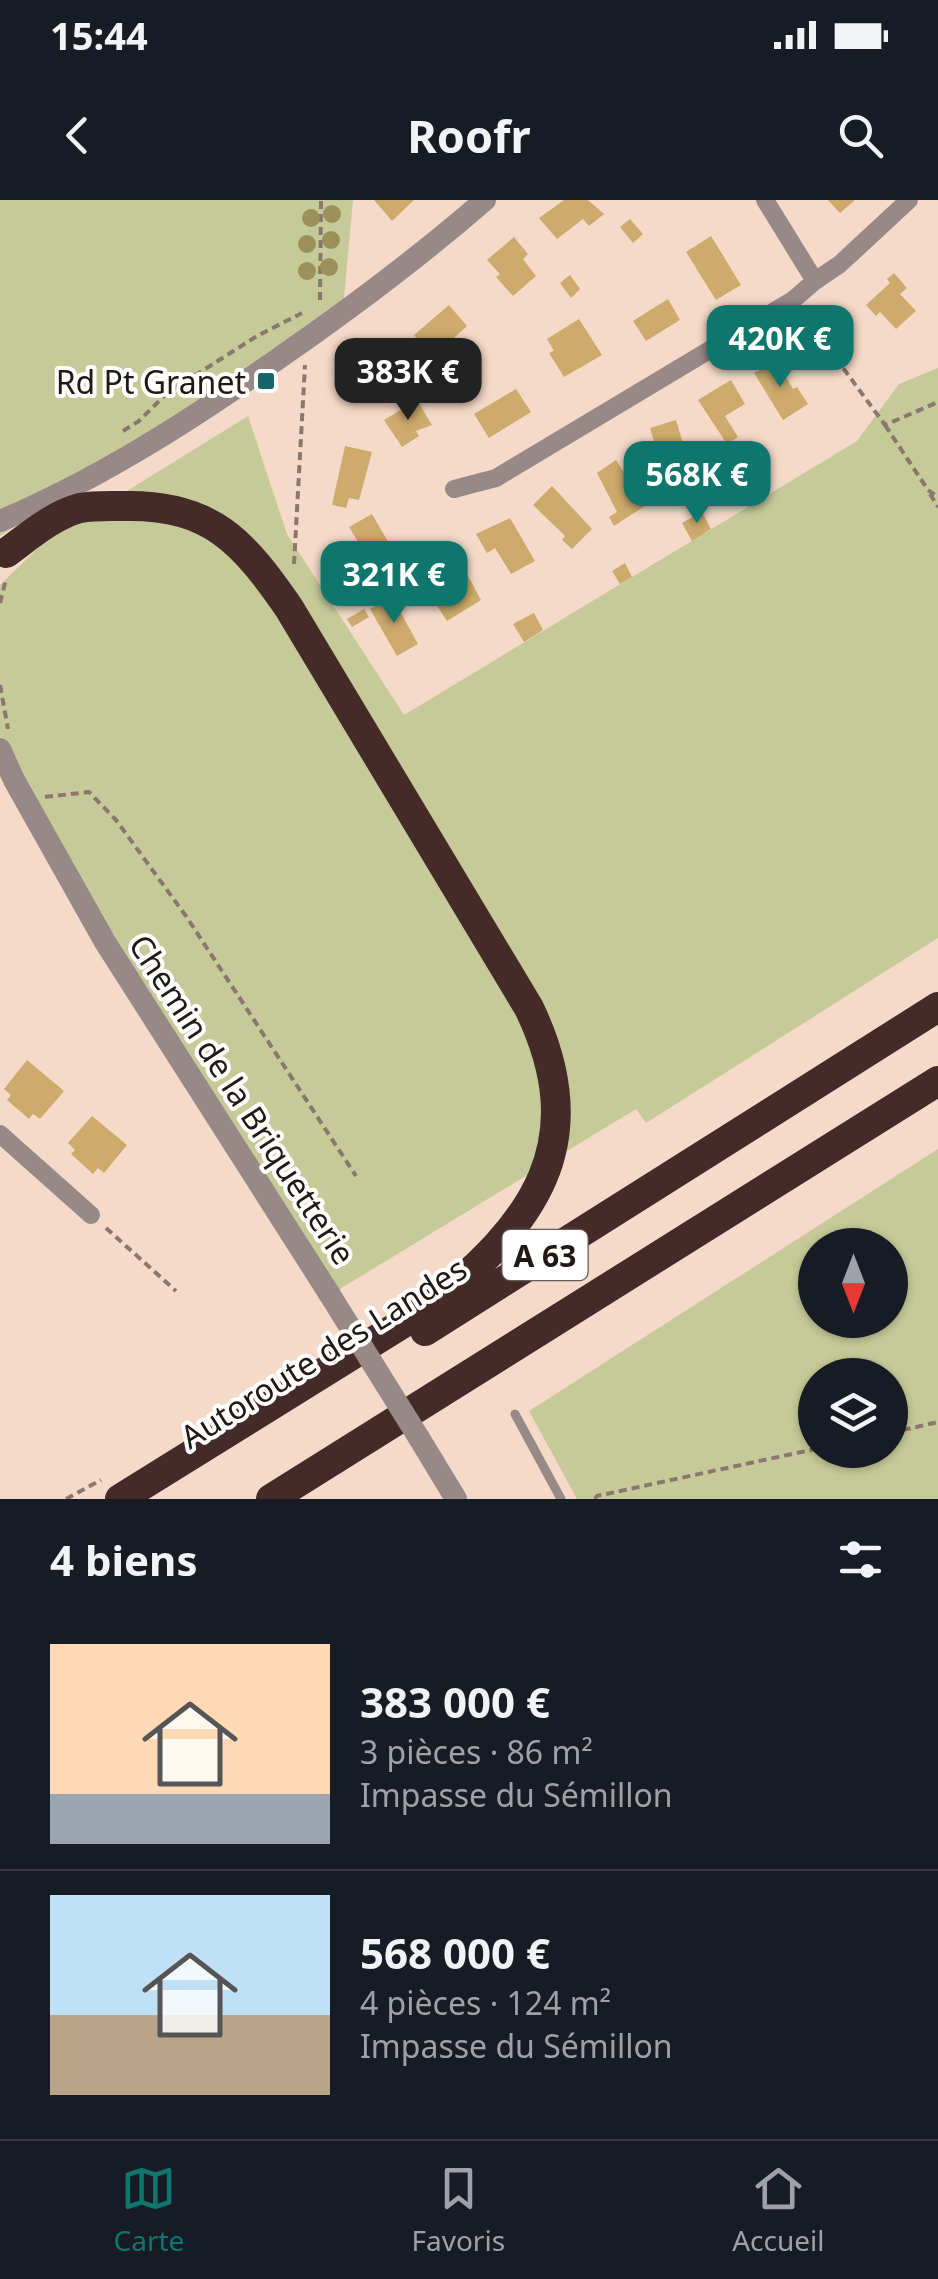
<!DOCTYPE html>
<html lang="fr">
<head>
<meta charset="utf-8">
<style>
	:root { --surface:#171b24; --page:#20242c; --text:#f1f3f6; --muted:#9ea1a6; --line:#363941; --accent:#0f766e }
	body { margin:0; font-family:"Noto Sans",sans-serif; background:var(--page); color:var(--text); height:100vh; display:flex; flex-direction:column; font-size:38px; white-space:nowrap }
	* { box-sizing:border-box; margin:0 }
	p { font-size:32px; color:var(--muted) }
	.icon { flex:none; width:55px; height:55px; fill:none; stroke:currentColor; stroke-width:2; stroke-linecap:round; stroke-linejoin:round }
	.map { position:relative; height:1299px; overflow:hidden }
	.sheet { display:flex; flex-direction:column; background:var(--surface); flex:1 }
	.sheet>* { flex:none }
	.needle { width:65px; rotate:180deg }
	.fabs { position:absolute; left:798px; top:1028px; display:grid; gap:20px }
	.fabs a { display:grid; place-items:center; width:110px; height:110px; border-radius:50%; background:var(--surface); box-shadow:0 2px 8px #0004; font-size:50px }
	.price { position:absolute; translate:-50% -85px; padding:0 22px; border-radius:20px; background:var(--accent); color:#fff; font-size:32px; line-height:65px; filter:drop-shadow(0 2px 5px #0008) }
	.price::after { content:''; position:absolute; left:50%; top:60px; width:30px; height:22px; margin-left:-15px; background:inherit; clip-path:polygon(0 0,100% 0,50% 100%) }
	.price.on { background:#222; color:#fff }
	ul { padding:0; list-style:none }
	li { display:flex; align-items:center; gap:30px; height:250px; padding:0 50px }
	li+li { border-top:2px solid var(--line) }
	li span { display:grid; place-items:center; flex:none; width:280px; height:200px; border-radius:0px; color:#555 }
	li>.icon { margin-inline-start:auto }
	span .icon { width:120px; height:120px; fill:#fffc; stroke-width:1 }
	li b { font-size:42px }
	h2 { display:flex; justify-content:space-between; align-items:center; height:120px; padding:0 50px; font-size:42px }
	.status { display:flex; justify-content:space-between; align-items:center; height:70px; padding:0 50px; background:var(--surface); direction:ltr }
	.status svg { height:28px; fill:currentColor }
	header { display:flex; justify-content:space-between; align-items:center; height:130px; padding:0 50px; background:var(--surface); font-size:45px; font-weight:700 }
	.dock { display:flex; justify-content:space-around; align-items:center; height:140px; border-top:2px solid var(--line); background:var(--surface); font-size:28px; color:var(--muted) }
	.dock a { display:grid; justify-items:center; gap:5px }
	.dock .on { color:var(--accent) }
	.map>svg:first-child { display:block }
</style>
</head>
<body>
<div class="status"><b>15:44</b><svg viewBox="0 0 49 12"><path d="M0 12V9h3v3zM5 12V6h3v6zM10 12V3h3v9zM15 12V0h3v12zM26 1h20v11H26zM47 4h2v5h-2z"/></svg></div>
<header><svg class="icon" aria-label="back" viewBox="0 0 24 24"><path d="M15 5l-7 7 7 7"/></svg>Roofr<svg class="icon" aria-label="search" viewBox="0 0 24 24"><circle cx="10" cy="10" r="6"/><path d="M15 15l6 6"/></svg></header>
<div class="map">
<svg width="938" height="1299" viewBox="0 0 938 1299">
	<rect width="100%" height="100%" fill="#f6dac9"/>
	<!-- green -->
	<path fill="#c6ca98" fill-rule="evenodd" d="M0,0H353L342,120L292,157L0,336Z
		M938,168V738L646,923L636,909L330,1095L39,625L0,537V385L43,343L248,216L287,334L404,515L857,241L899,184Z
		M938,949V1299H577L529,1211ZM815,1045H890V1120H815ZM815,1175H890V1250H815Z"/>
	<!-- building -->
	<path fill="#cdab6c" d="M374,0H414L392,21Z
		M564,0H588L604,14L589,26L583,19L557,39L539,18Z
		M828,0H855L840,13Z
		M630,19L643,34L633,43L620,27Z
		M711,36L741,85L716,100L686,52Z
		M514,37L528,54L523,59L536,76L513,96L496,77L500,74L487,60Z
		M894,73L907,88L900,94L916,111L896,129L880,112L876,116L866,105L890,83L887,79Z
		M570,75L580,89L571,98L560,83Z
		M668,99L680,120L646,141L633,121Z
		M449,105L467,126L433,157L414,135Z
		M579,119L602,155L564,177L549,153L554,151L547,139Z
		M776,160L793,189L797,187L808,204L783,220L754,173Z
		M412,167L419,179L410,185L402,173Z
		M731,180L745,204L725,216L738,237L727,244L698,200Z
		M516,189L531,212L489,238L474,214Z
		M417,200L432,225L416,231L419,236L402,247L384,220Z
		M676,220L689,264L663,271L650,228Z
		M345,246L372,252L359,300L349,298L346,308L332,305Z
		M616,260L645,306L614,326L609,317L617,312L597,273Z
		M753,281L763,297L748,307L738,289Z
		M552,286L592,329L572,349L562,340L565,336L533,305Z
		M702,312L711,329L692,341L682,323Z
		M372,314L397,357L375,370L349,327Z
		M510,318L535,361L511,374L495,348L487,353L476,334Z
		M625,363L632,377L620,384L612,371Z
		M468,376L481,400L447,421L432,398Z
		M391,395L418,444L397,456L370,409Z
		M364,409L369,417L352,427L347,419Z
		M534,413L543,430L524,442L513,424Z
		M27,860L64,891L40,919L33,914L29,919L7,900L11,895L4,889Z
		M92,916L127,945L104,973L98,968L93,974L71,954L75,950L68,943Z"/>
	<g fill="none" stroke-linecap="round" stroke-linejoin="round">
		<!-- path -->
		<path stroke="#8a776d" stroke-width="4" stroke-dasharray="8 5" stroke-linecap="butt" d="M320,100L321,0
			M805,116L885,225L938,202
			M885,225L928,290L938,297
			M123,231L139,221L166,194L257,136L302,113
			M930,294L938,307
			M294,364L305,165
			M0,403L6,379
			M0,485L8,529
			M45,597L89,592L116,620L186,716L356,976
			M106,1028L176,1091
			M890,1233L938,1222
			M66,1299L101,1280
			M595,1299L597,1296L815,1249"/>
		<!-- service -->
		<path stroke="#978988" stroke-width="9" d="M515,1214L561,1299"/>
		<!-- minor -->
		<path stroke="#978988" stroke-width="18" d="M765,0L815,81L840,64L909,0
			M454,289L496,278L793,100L815,81
			M0,934L91,1015"/>
		<!-- tertiary -->
		<path stroke="#978988" stroke-width="22" d="M0,321C97,280 186,223 272,163C346,112 417,59 485,0
			M0,549L14,580L105,742L330,1095
			M419,1238L456,1299"/>
		<!-- motorway -->
		<path stroke="#442a29" stroke-width="30" d="M6,353C28,337 53,315 80,308C94,305 112,306 127,306C212,305 244,343 289,408L529,808C594,943 534,1024 429,1107L120,1299
			M425,1131L938,807
			M271,1299L938,881"/>
		<!-- tertiary-bridge -->
		<path stroke="#978988" stroke-width="22" d="M330,1095L419,1238"/>
	</g>
	<!-- trees -->
	<g fill="#9c915a">
		<circle cx="332" cy="14" r="9"/>
		<circle cx="311" cy="18" r="9"/>
		<circle cx="331" cy="40" r="9"/>
		<circle cx="307" cy="44" r="9"/>
		<circle cx="329" cy="67" r="9"/>
		<circle cx="307" cy="71" r="9"/>
	</g>
	<!-- markers -->
	<rect fill="#166569" stroke="#fff" stroke-width="4" x="256" y="171" width="20" height="20" rx="5"/>
	<g text-anchor="middle" dominant-baseline="central" stroke-width="8" stroke-linejoin="round" paint-order="stroke">
		<!-- shield labels -->
		<rect fill="#fff" stroke="#645d5a" stroke-width="2.5" x="502.5" y="1030" width="85" height="50" rx="8"/>
		<g font-size="30" font-weight="bold" fill="#221813">
			<text x="545" y="1055">A 63</text>
		</g>
		<!-- poi labels -->
		<g font-size="32" fill="#221813" stroke="#fff" text-anchor="end">
			<text x="246" y="181">Rd Pt Granet</text>
		</g>
		<!-- street labels -->
		<g font-size="32" fill="#221813" stroke="#fff">
			<text transform="translate(243 899) rotate(57)">Chemin de la Briquetterie</text>
			<text transform="translate(323 1152) rotate(-32)">Autoroute des Landes</text>
		</g>
	</g>
</svg>
<div class="fabs">
<a><svg class="needle" viewBox="-14 -14 28 28"><path d="M0-13l5 13h-10z" fill="#e53935"/><path d="M0 13l5-13h-10z" fill="#9ea1a6"/></svg></a>
<a><svg class="icon" aria-label="layers" viewBox="0 0 24 24"><path d="M12 4l9 5-9 5-9-5zM3 14l9 5 9-5"/></svg></a>
</div>
<b class="price" style="left:780px;top:190px">420K €</b>
<b class="price on" style="left:408px;top:223px">383K €</b>
<b class="price" style="left:697px;top:326px">568K €</b>
<b class="price" style="left:394px;top:426px">321K €</b>
</div>
<section class="sheet">
<h2>4 biens<svg class="icon" aria-label="filters" viewBox="0 0 24 24"><path d="M4 7h16M4 17h16"/><circle cx="9" cy="7" r="2"/><circle cx="15" cy="17" r="2"/></svg></h2>
<ul>
<li><span style="background:linear-gradient(#ffd9b3 75%,#9aa5b1 0)"><svg class="icon" aria-label="home" viewBox="0 0 24 24"><path d="M3 11l9-7 9 7M6 9v11h12V9"/></svg></span><div><b>383 000 €</b><p>3 pièces · 86 m²</p><p>Impasse du Sémillon</p></div></li>
<li><span style="background:linear-gradient(#bfe0f5 60%,#b9a48a 0)"><svg class="icon" aria-label="home" viewBox="0 0 24 24"><path d="M3 11l9-7 9 7M6 9v11h12V9"/></svg></span><div><b>568 000 €</b><p>4 pièces · 124 m²</p><p>Impasse du Sémillon</p></div></li>
</ul>
</section>
<nav class="dock">
<a class="on"><svg class="icon" aria-label="map" viewBox="0 0 24 24"><path d="M3 6l6-2 6 2 6-2v14l-6 2-6-2-6 2zM9 4v14M15 6v14"/></svg>Carte</a>
<a><svg class="icon" aria-label="saved" viewBox="0 0 24 24"><path d="M7 4h10v16l-5-4-5 4z"/></svg>Favoris</a>
<a><svg class="icon" aria-label="home" viewBox="0 0 24 24"><path d="M3 11l9-7 9 7M6 9v11h12V9"/></svg>Accueil</a>
</nav>
</body>
</html>
